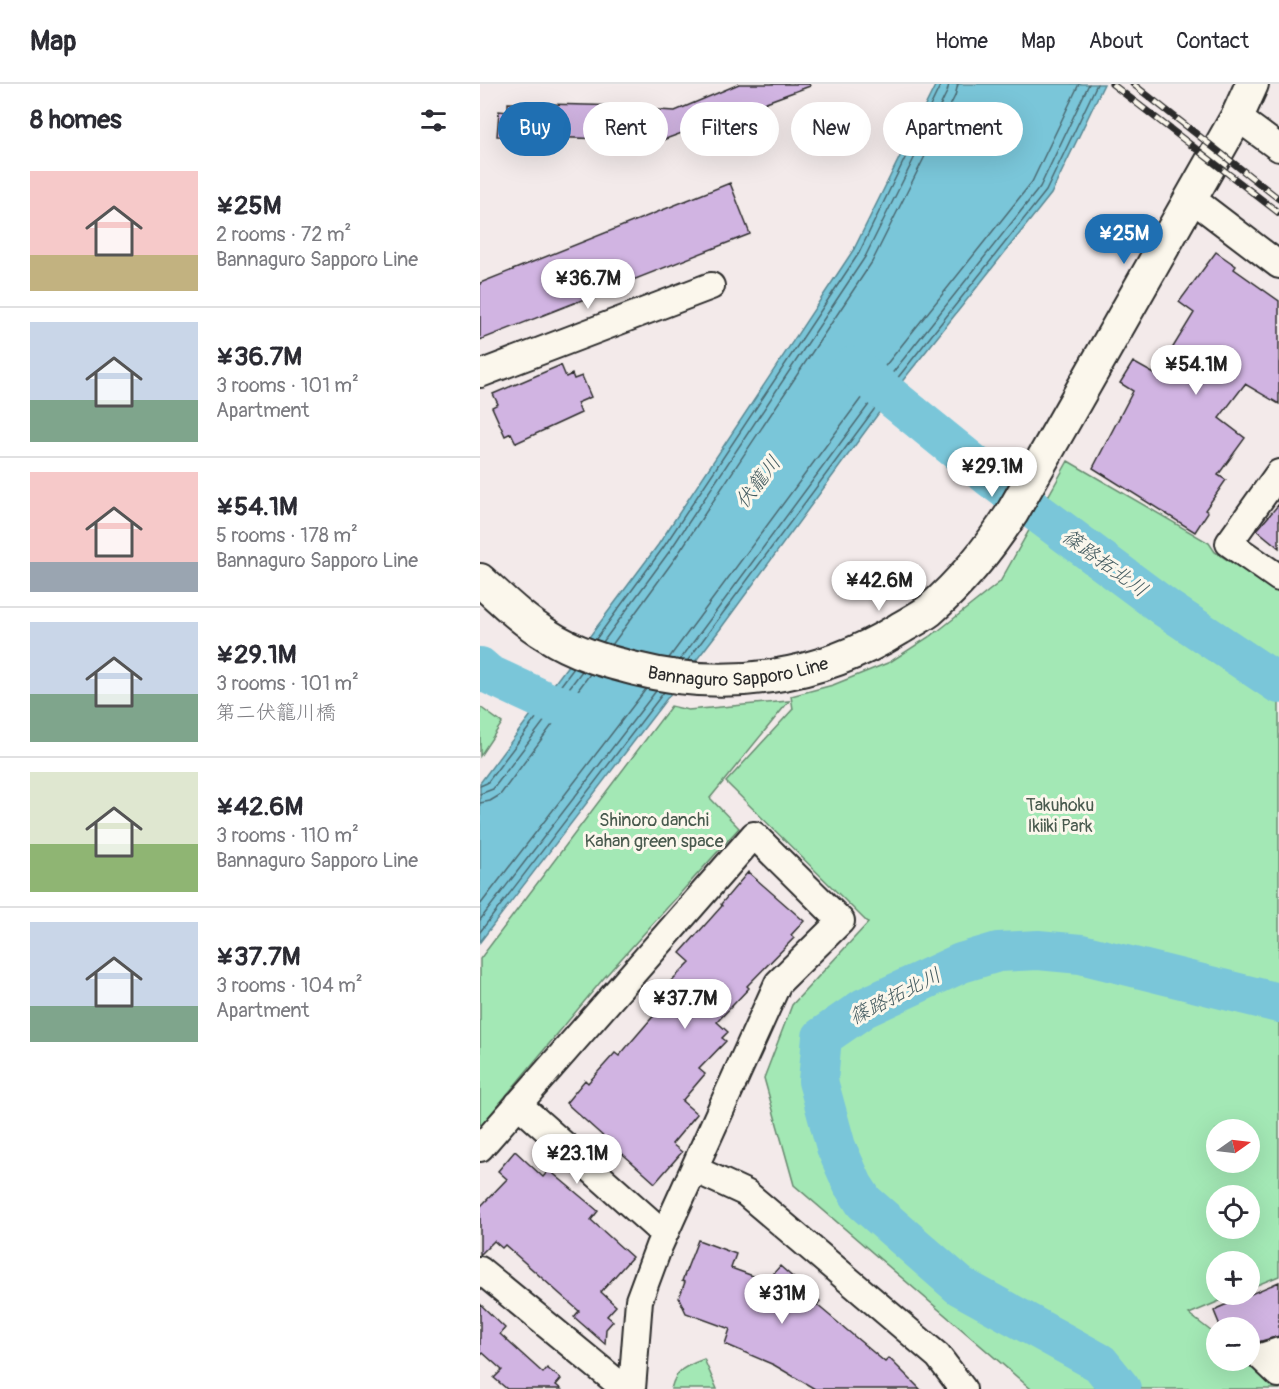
<!DOCTYPE html>
<html lang="en">
<head>
<meta charset="utf-8">
<style>
	:root { --surface:#fff; --page:#f2f2f3; --text:#2b2b33; --muted:#7c7c81; --line:#e1e1e2; --accent:#1f6fb2 }
	body { margin:0; font-family:Pangolin,"Klee One",sans-serif; background:var(--page); color:var(--text); height:100vh; display:flex; flex-direction:column; font-size:22px; white-space:nowrap }
	* { box-sizing:border-box; margin:0 }
	p { font-size:20px; color:var(--muted) }
	.icon { flex:none; width:33px; height:33px; fill:none; stroke:currentColor; stroke-width:2; stroke-linecap:round; stroke-linejoin:round }
	.map { position:relative; flex:1; overflow:hidden }
	.panel { display:flex; flex-direction:column; background:var(--surface); width:480px }
	.panel>* { flex:none }
	.guide { position:absolute; left:18px; top:18px; width:570px; height:54px; display:flex; gap:12px }
	.needle { width:39px; rotate:76deg }
	.fabs { position:absolute; left:726px; top:1035px; display:grid; gap:12px }
	.fabs a { display:grid; place-items:center; width:54px; height:54px; border-radius:50%; background:var(--surface); box-shadow:0 6px 24px #0002; font-size:30px }
	.price { position:absolute; translate:-50% -51px; padding:0 14px; border-radius:21px; background:#fff; color:#222; font-size:20px; line-height:39px; filter:drop-shadow(0 2px 3px #0008) }
	.price::after { content:''; position:absolute; left:50%; top:36px; width:18px; height:14px; margin-left:-9px; background:inherit; clip-path:polygon(0 0,100% 0,50% 100%) }
	.price.selected { background:var(--accent); color:#fff }
	ul { padding:0; list-style:none }
	li { display:flex; align-items:center; gap:18px; height:150px; padding:0 30px }
	li+li { border-top:2px solid var(--line) }
	li span { display:grid; place-items:center; flex:none; width:168px; height:120px; border-radius:0px; color:#555 }
	li>.icon { margin-inline-start:auto }
	span .icon { width:72px; height:72px; fill:#fffc; stroke-width:1 }
	li b { font-size:26px }
	h2 { display:flex; justify-content:space-between; align-items:center; height:72px; padding:0 30px; font-size:26px }
	.chip { padding:0 21px; border-radius:27px; background:var(--surface); box-shadow:0 6px 24px #0002; font-size:21px; line-height:54px }
	.chip.selected { background:var(--accent); color:#fff }
	header { display:flex; align-items:center; gap:36px; box-sizing:border-box; height:84px; padding:0 30px; background:var(--surface); border-bottom:2px solid var(--line) }
	header strong { font-size:28px }
	nav { display:flex; gap:33px; margin-inline-start:auto; font-size:21px }
	main { display:flex; flex:1; min-height:0 }
	.map>svg:first-child { display:block }
</style>
</head>
<body>
<header>
<strong>Map</strong>
<nav><a>Home</a><a>Map</a><a>About</a><a>Contact</a></nav>
</header>
<main>
<section class="panel">
<h2>8 homes<svg class="icon" aria-label="filters" viewBox="0 0 24 24"><path d="M4 7h16M4 17h16"/><circle cx="9" cy="7" r="2"/><circle cx="15" cy="17" r="2"/></svg></h2>
<ul>
<li><span style="background:linear-gradient(#f6c9c9 70%,#c2b280 0)"><svg class="icon" aria-label="home" viewBox="0 0 24 24"><path d="M3 11l9-7 9 7M6 9v11h12V9"/></svg></span><div><b>¥25M</b><p>2 rooms · 72 m²</p><p>Bannaguro Sapporo Line</p></div></li>
<li><span style="background:linear-gradient(#c9d6e8 65%,#7fa58c 0)"><svg class="icon" aria-label="home" viewBox="0 0 24 24"><path d="M3 11l9-7 9 7M6 9v11h12V9"/></svg></span><div><b>¥36.7M</b><p>3 rooms · 101 m²</p><p>Apartment</p></div></li>
<li><span style="background:linear-gradient(#f6c9c9 75%,#9aa5b1 0)"><svg class="icon" aria-label="home" viewBox="0 0 24 24"><path d="M3 11l9-7 9 7M6 9v11h12V9"/></svg></span><div><b>¥54.1M</b><p>5 rooms · 178 m²</p><p>Bannaguro Sapporo Line</p></div></li>
<li><span style="background:linear-gradient(#c9d6e8 60%,#7fa58c 0)"><svg class="icon" aria-label="home" viewBox="0 0 24 24"><path d="M3 11l9-7 9 7M6 9v11h12V9"/></svg></span><div><b>¥29.1M</b><p>3 rooms · 101 m²</p><p>第二伏籠川橋</p></div></li>
<li><span style="background:linear-gradient(#dfe7d0 60%,#8fb573 0)"><svg class="icon" aria-label="home" viewBox="0 0 24 24"><path d="M3 11l9-7 9 7M6 9v11h12V9"/></svg></span><div><b>¥42.6M</b><p>3 rooms · 110 m²</p><p>Bannaguro Sapporo Line</p></div></li>
<li><span style="background:linear-gradient(#c9d6e8 70%,#7fa58c 0)"><svg class="icon" aria-label="home" viewBox="0 0 24 24"><path d="M3 11l9-7 9 7M6 9v11h12V9"/></svg></span><div><b>¥37.7M</b><p>3 rooms · 104 m²</p><p>Apartment</p></div></li>
</ul>
</section>
<div class="map">
<svg width="799" height="1305" viewBox="0 0 799 1305">
	<rect width="100%" height="100%" fill="#f3eaea"/>
	<filter id="ink" filterUnits="userSpaceOnUse"><feTurbulence type="fractalNoise" baseFrequency=".0167" numOctaves="2"/><feDisplacementMap in="SourceGraphic" scale="12" xChannelSelector="R" yChannelSelector="G"/><feConvolveMatrix kernelMatrix="1 2 1 2 8 2 1 2 1" color-interpolation-filters="sRGB"/></filter>
	<g filter="url(#ink)">
		<!-- green -->
		<path fill="#a3e8b5" stroke="#678a70" stroke-width="1.5" fill-rule="evenodd" d="M588,377L729,459L735,468L799,509V1192L770,1204V1178H736V1210L754,1211L709,1230L736,1251V1276L766,1277L799,1305H551L314,1101L284,994L312,921L388,839L246,698L313,625L311,612L353,601L410,578L458,547L520,498ZM736,1046H770V1078H736ZM736,1112H770V1144H736Z
			M309,617L230,714L259,744L123,895L0,1043V875L191,622L208,626Z
			M0,623L22,639L0,672Z
			M224,1275L237,1305H191C196,1285 206,1282 224,1275Z"/>
		<!-- water -->
		<path fill="#7ac6d9" stroke="#5a8893" stroke-width="1.5" d="M456,0H624L571,110L420,300L241,544L0,858V699L178,461L374,165Z"/>
		<g fill="none" stroke-linecap="round" stroke-linejoin="round">
			<!-- shore -->
			<path stroke="#4b6971" stroke-width="1.5" d="M116,555L183,464L379,169L461,0
				M123,558L189,468L385,173L467,8L469,0
				M132,561L196,473L392,178L475,12L478,0
				M189,574L402,286L552,98L599,0
				M200,576L410,292L560,103L609,0
				M208,576L416,296L566,107L617,0
				M0,702L7,699L94,584
				M0,710L13,705L102,587
				M0,719L10,717L20,711L110,590
				M0,821L166,605
				M0,836L176,607
				M0,848L184,608"/>
			<!-- river -->
			<path stroke="#7ac6d9" stroke-width="40" d="M373,282L511,394L687,525L799,600
				M0,583L8,590L68,618L116,632
				M641,1305L620,1279L480,1202L384,1118L373,1101L356,1063L338,997L342,953L384,924L481,879L518,868L558,866L601,870L799,919"/>
		</g>
		<!-- building -->
		<path fill="#d1b4e2" stroke="#2b2b2b" stroke-width="1.5" d="M259,0H329L330,2L180,57V60L130,58V55L17,52L19,27L28,28V19L144,22V24L195,27Z
			M250,99L270,150L0,256V199Z
			M736,168L756,182L754,185L799,217V320L765,300L739,334L765,354L738,391L746,396L725,426L728,428L715,448L613,384L653,307L640,299L653,278L676,291L714,229L699,218Z
			M81,281L86,293L92,290L94,295L102,292L111,313L97,319L101,329L36,359L31,349L25,352L12,323L18,320L13,310Z
			M799,420V464L777,446Z
			M268,788L324,837L311,851L314,854L267,902L269,904L237,938L248,948L242,954L246,957L219,985L225,990L202,1017L217,1030L192,1060L202,1068L175,1099L86,1019L105,996L108,999L135,969L139,972L176,929L167,921L210,878L200,869L242,822L241,820Z
			M35,1067L63,1093L69,1086L118,1127L111,1136L152,1173L121,1208L136,1222L127,1232L133,1237L126,1245L125,1260L94,1233L99,1227L25,1161L22,1164L14,1157L0,1171V1123L27,1095L18,1087Z
			M218,1156L256,1170L251,1184L287,1197L300,1182L340,1217L337,1221L405,1278L409,1274L440,1305H335L294,1281L245,1260L250,1245L206,1229L199,1214L205,1198L202,1197Z
			M799,1198V1252L778,1258L773,1244H741L734,1227L738,1224Z
			M0,1220L25,1244L20,1250L63,1289L67,1284L81,1295L76,1301L81,1305H27L14,1294L22,1286L3,1269L0,1272Z"/>
		<g fill="none" stroke-linecap="round" stroke-linejoin="round">
			<!-- minor casing -->
			<g stroke="#2b2b2b" stroke-width="30">
				<path id="minor" d="M757,33L799,64
					M711,114L799,181
					M0,290L231,202
					M799,389L749,459L799,494
					M38,1020L184,1150
					M0,1064L274,751L361,837L298,899L179,1162L159,1216L152,1305
					M214,1085L266,1109L458,1272L483,1305
					M0,1186L145,1305
					M799,1267L781,1273L799,1290"/>
			</g>
			<!-- major casing -->
			<g stroke="#2b2b2b" stroke-width="36">
				<g id="major">
					<path id="s1" d="M0,496C21,515 42,536 67,551C94,569 125,577 156,585C246,608 340,594 419,545C429,539 441,533 450,526C483,497 508,466 532,429L757,33L772,0"/>
				</g>
			</g>
			<!-- minor -->
			<use href="#minor" stroke="#fbf7ec" stroke-width="26"/>
			<!-- major -->
			<use href="#major" stroke="#fbf7ec" stroke-width="32"/>
			<!-- rail casing -->
			<g stroke="#2b2b2b" stroke-width="7">
				<path id="rail" d="M632,0L799,129
					M653,0L799,115"/>
			</g>
			<!-- rail -->
			<use href="#rail" stroke="#fbf7ec" stroke-width="4.5" stroke-dasharray="14" stroke-linecap="butt"/>
		</g>
	</g>
	<g text-anchor="middle" dominant-baseline="central" stroke-width="6" stroke-linejoin="round" paint-order="stroke">
		<!-- street labels -->
		<g font-size="18" fill="#2b2b2b" stroke="#fbf7ec">
			<text stroke="none"><textPath href="#s1" startOffset="286">Bannaguro Sapporo Line</textPath></text>
		</g>
		<!-- park labels -->
		<g font-size="18" fill="#495a4e" stroke="#fbf7ec">
			<text x="580" y="721">Takuhoku<tspan x="580" dy="21">Ikiiki Park</tspan></text>
			<text x="174" y="736">Shinoro danchi<tspan x="174" dy="21">Kahan green space</tspan></text>
		</g>
		<!-- water labels -->
		<g font-size="20" font-style="italic" fill="#435a5f" stroke="#fbf7ec">
			<text transform="translate(278 398) rotate(-52)">伏籠川</text>
			<text transform="translate(625 479) rotate(36)">篠路拓北川</text>
			<text transform="translate(415 912) rotate(-27)">篠路拓北川</text>
		</g>
	</g>
</svg>
<div class="fabs">
<a><svg class="needle" viewBox="-14 -14 28 28"><path d="M0-13l5 13h-10z" fill="#e53935"/><path d="M0 13l5-13h-10z" fill="#7c7c81"/></svg></a>
<a><svg class="icon" aria-label="locate" viewBox="0 0 24 24"><circle cx="12" cy="12" r="6"/><path d="M12 2v4M12 18v4M2 12h4M18 12h4"/></svg></a>
<a>+</a>
<a>−</a>
</div>
<b class="price selected" style="left:644px;top:181px">¥25M</b>
<b class="price" style="left:108px;top:226px">¥36.7M</b>
<b class="price" style="left:716px;top:312px">¥54.1M</b>
<b class="price" style="left:512px;top:414px">¥29.1M</b>
<b class="price" style="left:399px;top:528px">¥42.6M</b>
<b class="price" style="left:205px;top:946px">¥37.7M</b>
<b class="price" style="left:97px;top:1101px">¥23.1M</b>
<b class="price" style="left:302px;top:1241px">¥31M</b>
<div class="guide">
<a class="chip selected">Buy</a>
<a class="chip">Rent</a>
<a class="chip">Filters</a>
<a class="chip">New</a>
<a class="chip">Apartment</a>
</div>
</div>
</main>
</body>
</html>
